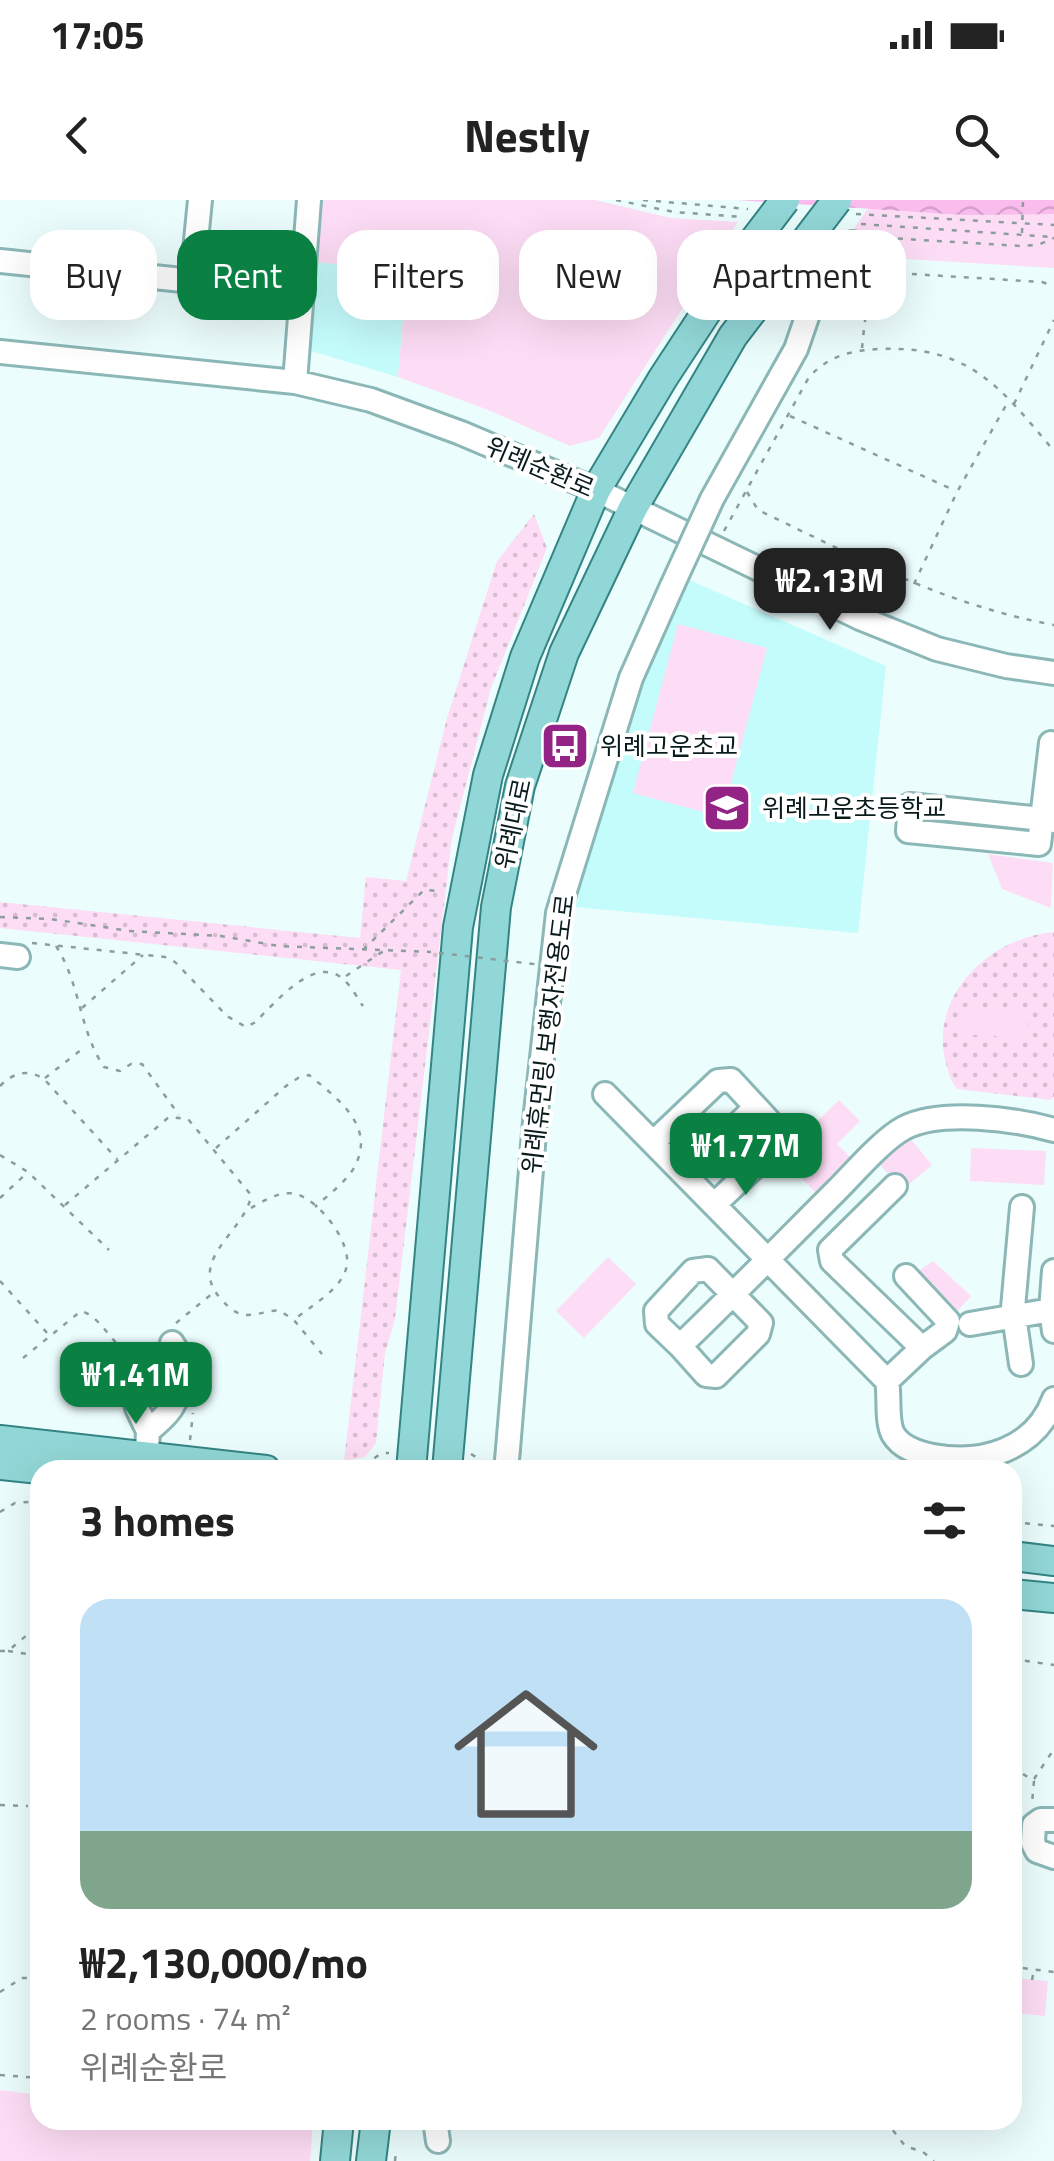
<!DOCTYPE html>
<html lang="en">
<head>
<meta charset="utf-8">
<style>
	:root { --surface:#fff; --page:#f6f6f6; --text:#222; --muted:#767676; --line:#e0e0e0; --accent:#0b8043 }
	body { margin:0; font-family:"Titillium Web","Noto Sans KR",sans-serif; background:var(--page); color:var(--text); height:100vh; display:flex; flex-direction:column; font-size:38px; white-space:nowrap }
	* { box-sizing:border-box; margin:0 }
	p { font-size:32px; color:var(--muted) }
	.icon { flex:none; width:55px; height:55px; fill:none; stroke:currentColor; stroke-width:2; stroke-linecap:round; stroke-linejoin:round }
	.map { position:relative; flex:1; overflow:hidden }
	.details { position:absolute; left:30px; top:1260px; width:992px; height:670px; display:flex; flex-direction:column; background:var(--surface); border-radius:30px; box-shadow:0 10px 40px #0002 }
	.details>* { flex:none }
	.hud { position:absolute; left:30px; top:30px; width:995px; height:90px; display:flex; gap:20px }
	.price { position:absolute; translate:-50% -85px; padding:0 22px; border-radius:20px; background:var(--accent); color:#fff; font-size:32px; line-height:65px; filter:drop-shadow(0 2px 5px #0008) }
	.price::after { content:''; position:absolute; left:50%; top:60px; width:30px; height:22px; margin-left:-15px; background:inherit; clip-path:polygon(0 0,100% 0,50% 100%) }
	.price.selected { background:#222; color:#fff }
	ul { padding:0; list-style:none }
	li { display:grid; align-content:center; gap:20px; height:530px; padding:0 50px }
	li+li { border-top:2px solid var(--line) }
	li span { display:grid; place-items:center; height:310px; border-radius:30px; color:#555 }
	li>.icon { margin-inline-start:auto }
	span .icon { width:180px; height:180px; fill:#fffc; stroke-width:1 }
	li b { font-size:42px }
	h2 { display:flex; justify-content:space-between; align-items:center; height:120px; padding:0 50px; font-size:42px }
	.pill { padding:0 35px; border-radius:30px; background:var(--surface); box-shadow:0 10px 40px #0002; font-size:35px; line-height:90px }
	.pill.selected { background:var(--accent); color:#fff }
	.status { display:flex; justify-content:space-between; align-items:center; height:70px; padding:0 50px; background:var(--surface); direction:ltr }
	.status svg { height:28px; fill:currentColor }
	header { display:flex; justify-content:space-between; align-items:center; height:130px; padding:0 50px; background:var(--surface); font-size:45px; font-weight:700 }
	.map>svg:first-child { display:block }
</style>
</head>
<body>
<div class="status"><b>17:05</b><svg viewBox="0 0 49 12"><path d="M0 12V9h3v3zM5 12V6h3v6zM10 12V3h3v9zM15 12V0h3v12zM26 1h20v11H26zM47 4h2v5h-2z"/></svg></div>
<header><svg class="icon" aria-label="back" viewBox="0 0 24 24"><path d="M15 5l-7 7 7 7"/></svg>Nestly<svg class="icon" aria-label="search" viewBox="0 0 24 24"><circle cx="10" cy="10" r="6"/><path d="M15 15l6 6"/></svg></header>
<div class="map">
<svg width="1054" height="1961" viewBox="0 0 1054 1961">
	<defs>
		<pattern id="grass-dots" width="8" height="8" patternUnits="userSpaceOnUse" patternTransform="scale(2.5)"><rect width="8" height="8" fill="#fdddf5"/><path d="M2 2h.1M6 6h.1" fill="none" stroke="#d8bdd1" stroke-width="1.8" stroke-linecap="round"/></pattern>
		<pattern id="water-waves" width="16" height="10" patternUnits="userSpaceOnUse" patternTransform="scale(2.5)"><rect width="16" height="10" fill="#fabbed"/><path d="M0 5q4-4 8 0t8 0" fill="none" stroke="#d5a0cb"/></pattern>
	</defs>
	<rect width="100%" height="100%" fill="#ecfdfd"/>
	<!-- built -->
	<path fill="#c4fbfb" d="M314,62L407,70L398,177L308,150Z
		M673,373L886,466L858,733L553,705Z"/>
	<!-- grass -->
	<path fill="url(#grass-dots)" d="M534,314L547,348L491,488L452,638L395,1119L385,1153L376,1243L365,1257L344,1261L401,770L0,728V702L360,738L366,677L406,681L447,518L497,361Z
		M1054,732V897L1051,900L957,889C950,880 948,871 945,860C930,793 992,737 1054,732Z"/>
	<!-- park -->
	<path fill="#fdddf5" d="M318,0H595L671,18L738,22L599,238L570,246L486,209L398,177L407,70L314,62Z
		M874,0H1054V68L888,58L852,31Z
		M678,424L767,448L722,617L633,593Z
		M988,654L1053,663L1051,708L1002,689Z
		M963,807L1022,813L1032,838L961,834Z
		M839,900L860,921L837,944L851,958L816,993L780,957Z
		M906,933L932,965L902,990L875,959Z
		M971,948L1046,951L1044,985L970,981Z
		M608,1057L636,1084L584,1138L556,1111Z
		M933,1061L971,1096L951,1118L910,1077Z
		M1012,1778L1048,1781L1045,1816L1013,1813Z
		M0,1890L40,1895V1920L313,1923L310,1961H0Z"/>
	<!-- water -->
	<path fill="url(#water-waves)" d="M736,0H1054V14L963,15Z"/>
	<g fill="none" stroke-linecap="round" stroke-linejoin="round">
		<!-- minor casing -->
		<g stroke="#8cb7b7" stroke-width="28">
			<path id="minor" d="M0,61L192,81L200,0
				M0,152L295,182L371,200L461,233L596,290L860,418L937,449L1006,466L1054,473
				M295,182L309,0
				M712,299L796,149L817,88L853,43
				M1054,544L1051,543L1039,644L908,631L910,605L1042,619L1054,621
				M0,755L18,757
				M605,894L887,1181C890,1196 886,1221 893,1234C901,1248 918,1253 933,1256C982,1265 1035,1250 1054,1199
				M654,942L718,881L731,880L756,907L686,974
				M715,1004L776,946L777,930L756,907
				M1054,1071L1051,1110L1054,1131
				M906,1076L948,1121L945,1131L922,1148
				M970,1124L1051,1110
				M172,1143L177,1151L180,1178
				M680,1146L706,1175L716,1176L758,1134L761,1123L708,1069L693,1071L656,1111L657,1124L680,1146C733,1095 785,1042 837,990C855,972 882,940 904,928C941,909 1015,919 1054,930
				M1021,1164L1013,1108L1022,1007
				M887,1181L922,1148L832,1061L830,1050L895,986
				M508,1249L535,921L558,713L631,478L672,386
				M146,1270L148,1231L137,1208L150,1175L170,1169L180,1178C179,1204 168,1215 148,1231
				M1054,1620H1041L1034,1625L1033,1643L1037,1651L1054,1657
				M435,1920L438,1941"/>
		</g>
		<!-- major casing -->
		<g stroke="#348484" stroke-width="32">
			<path id="major" d="M0,1240L266,1270
				M0,1265L49,1270
				M411,1270L458,727L488,575L525,457L596,290L663,178L747,50
				M447,1270L496,707L520,586L564,453L633,308L733,136L795,55
				M1012,1356L1054,1361
				M1012,1394L1054,1398
				M335,1961L339,1920
				M371,1961L376,1920"/>
		</g>
		<!-- path -->
		<path stroke="#8c9d9d" stroke-width="2.5" stroke-dasharray="5 8" stroke-linecap="butt" d="M616,0L674,12L743,17
			M643,0L748,9
			M856,14L1054,25
			M861,24L1053,37
			M1022,33L1023,0
			M872,37L1021,46L1038,45L1054,38
			M862,148C865,123 865,82 895,73L1042,82L1054,86
			M1014,204L1054,120
			M790,216L956,291
			M747,292L758,310C859,358 942,404 1054,425
			M724,331L809,177C830,155 850,151 879,149C970,145 1001,188 1054,251
			M914,384L957,292L1009,200
			M0,717L51,719L129,731L221,736L279,746L431,752
			M32,743L165,757L175,762L227,816L246,827L254,823C274,805 315,752 344,780C352,787 357,798 363,806
			M56,746C81,785 79,830 104,867L120,871L131,864H142L179,915
			M363,750L424,690L440,691
			M346,776L385,750
			M82,808L143,755
			M45,878L86,846
			M0,886C14,872 28,869 44,879L117,959
			M216,948L286,886L298,878L309,875C333,895 372,922 358,959C352,978 329,994 315,1007
			M0,955L28,972L109,1050
			M0,998L28,972
			M65,1005L169,917L188,919L251,995C247,1030 185,1060 221,1099C242,1123 250,1114 278,1110L293,1119L322,1154
			M251,1008C264,1001 280,990 296,994C319,1000 354,1044 346,1069C340,1090 311,1106 295,1119
			M0,1081L48,1134
			M176,1123L213,1093
			M195,1143L208,1158L199,1166
			M23,1158L81,1111C104,1118 111,1147 133,1154L152,1145
			M190,1240L193,1213
			M471,1254L486,1263
			M287,1262L358,1269L382,1253H389
			M0,1312L15,1303L40,1301
			M1012,1322L1054,1326
			M0,1451H8L40,1424
			M8,1451L40,1456
			M1012,1459L1054,1465
			M1012,1567L1034,1581L1032,1603
			M1034,1579L1054,1549
			M40,1582C29,1601 30,1618 40,1636
			M0,1605L28,1606
			M1012,1682L1016,1653
			M1012,1761L1022,1768L1054,1772
			M1032,1780L1034,1770
			M0,1792L22,1778H40
			M0,1875L40,1878
			M885,1920L905,1946L923,1952L934,1961
			M395,1961L396,1951"/>
		<!-- minor -->
		<use href="#minor" stroke="#fff" stroke-width="22"/>
		<!-- major -->
		<use href="#major" stroke="#92d7d7" stroke-width="28"/>
		<!-- minor-bridge casing -->
		<g stroke="#8cb7b7" stroke-width="28" stroke-linecap="butt">
			<path id="minor-bridge" d="M672,386L712,299
				M506,1270L508,1249"/>
		</g>
		<!-- major-bridge casing -->
		<g stroke="#348484" stroke-width="32" stroke-linecap="butt">
			<path id="major-bridge" d="M747,50L785,0
				M795,55L837,0"/>
		</g>
		<!-- path-bridge -->
		<path stroke="#8c9d9d" stroke-width="2.5" stroke-dasharray="5 8" stroke-linecap="butt" d="M439,753L559,767"/>
		<!-- minor-bridge -->
		<use href="#minor-bridge" stroke="#fff" stroke-width="22"/>
		<!-- major-bridge -->
		<use href="#major-bridge" stroke="#92d7d7" stroke-width="28"/>
	</g>
	<!-- icons -->
	<defs>
		<g id="bus-square" transform="scale(2.5)"><rect x="-9" y="-9" width="18" height="18" rx="4" fill="#932384" stroke="#fff"/><path d="M-5-6H5V4H4V6H2V4H-2V6H-4V4H-5ZM-3.5-4V0h7V-4ZM-3.5 1.2v1.5H-2V1.2ZM2 1.2v1.5H3.5V1.2Z" fill="#fff"/></g>
		<g id="university-square" transform="scale(2.5)"><rect x="-9" y="-9" width="18" height="18" rx="4" fill="#932384" stroke="#fff"/><path d="M0-5L7-2L0 1L-7-2ZM-4 1L0 2.5L4 1V4Q0 6-4 4Z" fill="#fff"/></g>
	</defs>
	<g fill-rule="evenodd">
		<use href="#bus-square" x="565" y="546"/>
		<use href="#university-square" x="727" y="608"/>
	</g>
	<g text-anchor="middle" dominant-baseline="central" stroke-width="8" stroke-linejoin="round" paint-order="stroke">
		<!-- street labels -->
		<g font-size="25" fill="#0a1b1b" stroke="#fff">
			<text transform="translate(540 267) rotate(23)">위례순환로</text>
			<text transform="translate(513 624) rotate(-78)">위례대로</text>
			<text transform="translate(548 834) rotate(-83)">위례휴먼링 보행자전용도로</text>
		</g>
		<!-- poi labels -->
		<g font-size="25" fill="#0a1b1b" stroke="#fff" text-anchor="start">
			<text x="600" y="546">위례고운초교</text>
			<text x="762" y="608">위례고운초등학교</text>
		</g>
	</g>
</svg>
<b class="price selected" style="left:830px;top:433px">₩2.13M</b>
<b class="price" style="left:746px;top:998px">₩1.77M</b>
<b class="price" style="left:136px;top:1227px">₩1.41M</b>
<div class="hud">
<a class="pill">Buy</a>
<a class="pill selected">Rent</a>
<a class="pill">Filters</a>
<a class="pill">New</a>
<a class="pill">Apartment</a>
</div>
<section class="details">
<h2>3 homes<svg class="icon" aria-label="filters" viewBox="0 0 24 24"><path d="M4 7h16M4 17h16"/><circle cx="9" cy="7" r="2"/><circle cx="15" cy="17" r="2"/></svg></h2>
<ul>
<li><span style="background:linear-gradient(#bfe0f5 75%,#7fa58c 0)"><svg class="icon" aria-label="home" viewBox="0 0 24 24"><path d="M3 11l9-7 9 7M6 9v11h12V9"/></svg></span><div><b>₩2,130,000/mo</b><p>2 rooms · 74 m²</p><p>위례순환로</p></div></li>
</ul>
</section>
</div>
</body>
</html>
